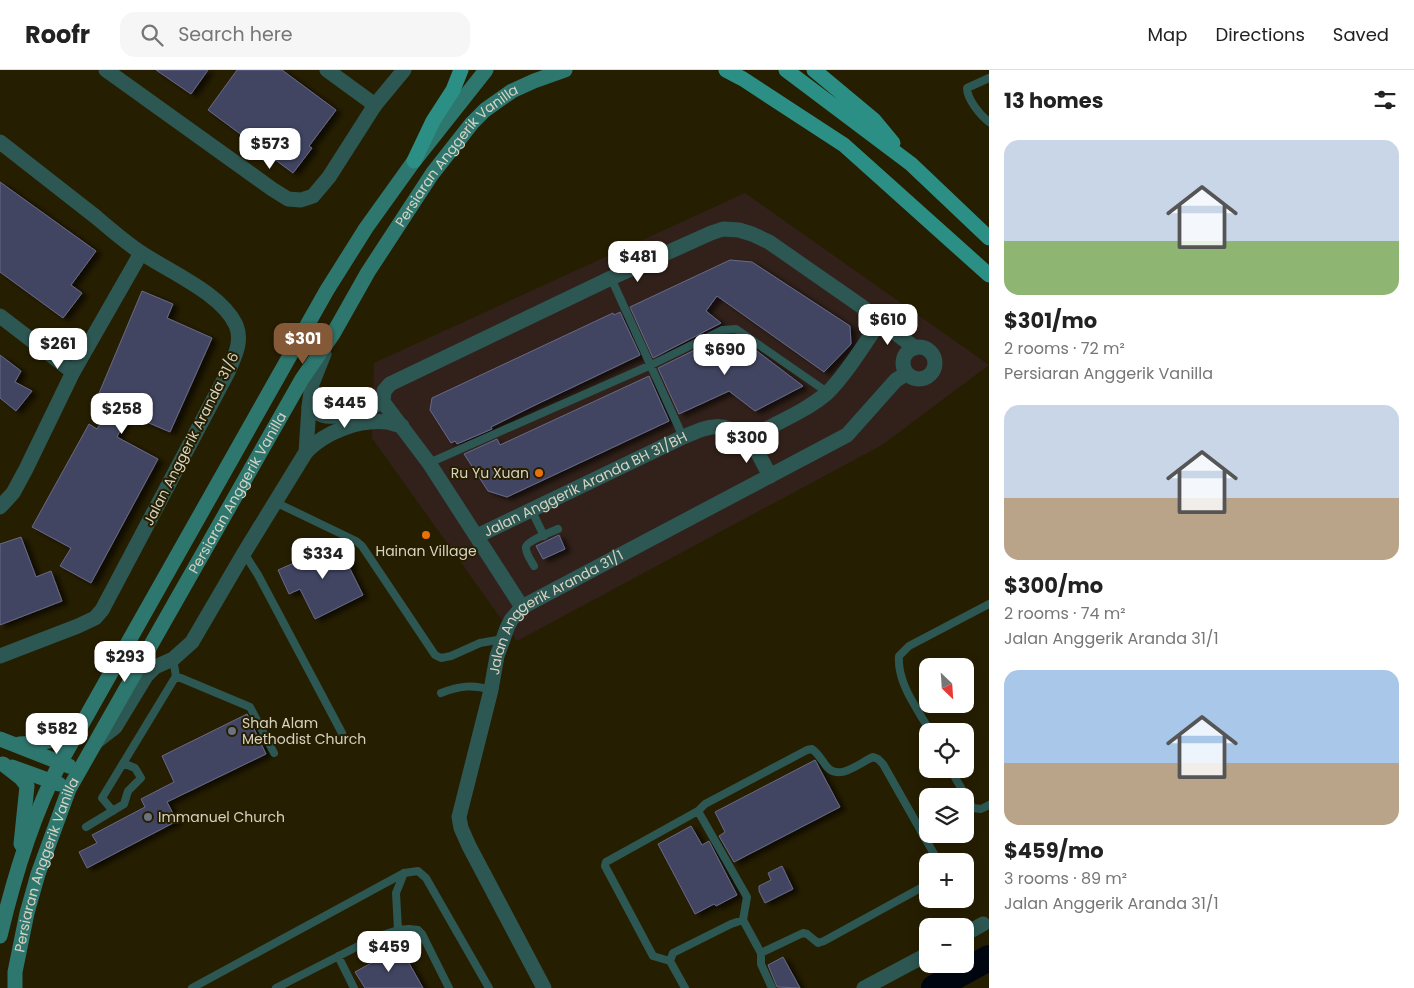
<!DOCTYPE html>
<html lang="en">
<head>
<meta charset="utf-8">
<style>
	:root { --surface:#fff; --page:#f6f6f6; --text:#222; --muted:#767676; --line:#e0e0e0; --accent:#845938 }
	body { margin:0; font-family:Poppins,sans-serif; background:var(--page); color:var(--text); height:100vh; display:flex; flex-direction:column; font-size:19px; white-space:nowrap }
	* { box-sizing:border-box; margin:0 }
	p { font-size:16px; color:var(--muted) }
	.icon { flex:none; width:28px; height:28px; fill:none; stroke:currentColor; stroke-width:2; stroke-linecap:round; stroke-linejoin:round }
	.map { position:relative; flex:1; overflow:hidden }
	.side { display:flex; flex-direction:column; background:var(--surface); width:425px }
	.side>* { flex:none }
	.needle { width:32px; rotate:155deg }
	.tools { position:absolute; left:919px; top:588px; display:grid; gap:10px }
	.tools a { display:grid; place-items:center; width:55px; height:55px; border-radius:10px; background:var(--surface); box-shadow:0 2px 12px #0003; font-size:25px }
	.price { position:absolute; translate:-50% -42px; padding:0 11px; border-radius:10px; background:#fff; color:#222; font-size:16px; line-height:32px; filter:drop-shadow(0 1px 2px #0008) }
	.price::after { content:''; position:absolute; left:50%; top:30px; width:15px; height:11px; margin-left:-8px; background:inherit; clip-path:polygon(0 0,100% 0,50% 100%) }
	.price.current { background:var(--accent); color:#fff }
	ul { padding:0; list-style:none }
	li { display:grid; align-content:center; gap:10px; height:265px; padding:0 15px }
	li span { display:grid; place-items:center; height:155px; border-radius:15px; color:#555 }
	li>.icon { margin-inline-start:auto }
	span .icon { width:90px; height:90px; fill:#fffc; stroke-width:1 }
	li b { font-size:21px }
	h2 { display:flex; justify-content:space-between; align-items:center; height:60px; padding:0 15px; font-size:21px }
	header { display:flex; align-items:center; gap:30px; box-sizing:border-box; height:70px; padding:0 25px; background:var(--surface); border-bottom:1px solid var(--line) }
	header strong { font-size:24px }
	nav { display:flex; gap:28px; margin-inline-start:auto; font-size:18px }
	.search { width:350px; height:45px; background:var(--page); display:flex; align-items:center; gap:12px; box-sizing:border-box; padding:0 18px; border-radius:15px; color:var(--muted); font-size:19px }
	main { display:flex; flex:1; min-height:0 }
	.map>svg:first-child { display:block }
</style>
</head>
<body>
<header>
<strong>Roofr</strong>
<div class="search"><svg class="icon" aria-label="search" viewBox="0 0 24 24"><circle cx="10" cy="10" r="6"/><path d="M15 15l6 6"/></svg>Search here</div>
<nav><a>Map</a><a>Directions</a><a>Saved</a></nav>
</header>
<main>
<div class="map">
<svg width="989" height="918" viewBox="0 0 989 918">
	<defs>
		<filter id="shadow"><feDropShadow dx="5.5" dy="3" stdDeviation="2.5" flood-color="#0009"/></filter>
	</defs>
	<rect width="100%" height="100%" fill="#261e01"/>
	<!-- commercial -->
	<path fill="#32211a" d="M745,123L989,295L882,375L517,571L372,368L374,293Z"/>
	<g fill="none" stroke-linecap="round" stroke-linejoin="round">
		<!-- river -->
		<path stroke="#000710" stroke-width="26" d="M934,918L989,888"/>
	</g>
	<!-- building -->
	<path fill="#434562" stroke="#676987" filter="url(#shadow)" d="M156,0H208L191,24Z
		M237,0H282L336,40L309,76L312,78L293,103L208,40Z
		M0,112L96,181L71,215L82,223L63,248L0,202Z
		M730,190L752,192L850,256L851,274L824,302L717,226L706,241L721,253L653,288L630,237Z
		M142,221L173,234L167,248L212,268L170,362L128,344L117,367L158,389L91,513L60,496L71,478L32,457L89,354L97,359L110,338L97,333V328Z
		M620,242L640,285L531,337L491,357L492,359L457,374L455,371L451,373L430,340L432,328L613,243L614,245Z
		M715,270L745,272L803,316L755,341L729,321L679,344L658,298Z
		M0,285L21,301L15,312L32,321L16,341L0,328Z
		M649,306L669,351L507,427L488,421L464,384L497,369L500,375Z
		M559,465L565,479L543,489L536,476Z
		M21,467L36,507L51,501L62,531L0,555V474Z
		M330,477L346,480L352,496L349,497L363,525L315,549L300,519L289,524L278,500Z
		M247,644L266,684L167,732L177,751L87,798L79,782L97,773L92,765L145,737L141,729L174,712L162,686Z
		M815,690L840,737L734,792L719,766L725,762L715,742Z
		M691,756L702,775L709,771L737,825L716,836L714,834L695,844L658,774Z
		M782,796L793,819L765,833L759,821V816L771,810L768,803Z
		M400,877L423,918H365L355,902Z
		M783,887L800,918L777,917L768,895Z"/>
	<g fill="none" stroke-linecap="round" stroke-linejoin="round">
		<!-- lane -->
		<path stroke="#2d5752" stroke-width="8" d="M989,8L967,18C967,29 980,45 989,52
			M611,208L683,367
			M429,393L651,295L722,260L736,259L827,322
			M275,432L356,471L362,476L435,585L441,588L451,586L480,573L503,569
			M531,439L544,466
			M244,483L258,505L342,663
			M534,496C532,492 525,483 526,477C527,471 551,462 558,459
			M176,606L250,637L274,683
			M441,623C459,616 473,614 491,620
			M930,661C917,638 897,613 899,586L909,576L989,534
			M950,699L973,738L981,739L989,735
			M113,741L102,728L176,606L173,589
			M698,741L705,734L807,680L812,679C819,684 822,691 827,697C840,711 859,693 873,687L878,689L883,694L938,791
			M86,757L124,734L128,721L141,708L135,698L123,693
			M398,860L396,823L404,803
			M761,883L803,863L807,864L818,873L824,871L928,814
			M338,886L354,918
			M670,891L653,886L605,796L606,792L698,741L747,827L743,850L761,883V894L772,918
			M192,918L404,803L418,801L426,808L489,918
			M276,918L376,867L398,860L409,859L418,860L422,864L449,918
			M685,918L670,891L673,883L731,854L743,850"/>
		<!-- street -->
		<g stroke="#2d5752" stroke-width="15">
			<path d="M106,0L272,119L288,129L301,130L313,126L329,107L375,35L404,0"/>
			<path d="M327,0L375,35"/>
			<path d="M0,72C32,97 64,122 96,147C110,159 125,172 140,182C168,201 221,223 236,255C243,272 234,287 228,302L102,540L95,548L78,556L0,586"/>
			<path d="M0,246L73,302"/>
			<circle cx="919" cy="293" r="16"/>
			<path d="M309,337C313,339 317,343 322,345C338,350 368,339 383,332"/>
			<path d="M750,368L770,406"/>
			<path d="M306,382C325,362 359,349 387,352C392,353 397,355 402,356"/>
			<path d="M0,437L13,423L26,399L73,302L141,183"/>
			<path id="s1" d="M477,466L683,367C714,354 719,352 750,368C775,353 805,342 827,323C845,306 866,272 880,251"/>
			<path d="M522,537L429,393L383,332L384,321L390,314L611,208L711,163L723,159L739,160L752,164L769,172L861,236L915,278"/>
			<path d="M97,671L115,657L146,606L155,597L173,589L192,572L244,483L306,382L309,337L312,314L324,284"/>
			<path d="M965,864L983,854"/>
			<path id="s2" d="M544,918L469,776L461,758L459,747L491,620L497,586L507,558L511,550L522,537L847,365L896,310L906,304"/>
			<path d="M864,918L928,884"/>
		</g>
		<!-- secondary -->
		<g stroke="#2e776f" stroke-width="15">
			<path d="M0,669L69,696"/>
			<path d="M19,674C49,673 56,671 81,653"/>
			<path d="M3,694L21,708L27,716L21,774"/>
			<path d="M12,697L59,714"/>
			<path d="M0,866C14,807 32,747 60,693L327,220L366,158L414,91L486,0"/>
			<path id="s3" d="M15,918V902L27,843L38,804L69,719L302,309L333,264L368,202L432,104L472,53L485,40L512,21L534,11L565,0"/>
		</g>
		<!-- primary -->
		<path stroke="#2b8f85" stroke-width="15" d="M726,0L743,9L844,75L989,205
			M786,0L911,94L989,168
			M814,0L874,50L893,73
			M414,91L433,51L453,20L461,0"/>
	</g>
	<!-- markers -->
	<g fill="#e8710a" stroke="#261e01" stroke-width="2">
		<circle cx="539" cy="403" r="5"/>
		<circle cx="426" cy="465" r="5"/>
	</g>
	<g fill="#6b7280" stroke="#261e01" stroke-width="2">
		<circle cx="232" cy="661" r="5"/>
		<circle cx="148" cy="747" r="5"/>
	</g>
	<g text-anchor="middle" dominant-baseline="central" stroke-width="4" stroke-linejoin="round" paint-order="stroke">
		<!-- street labels -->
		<g font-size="14" fill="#d7d2c1" stroke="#261e01">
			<text stroke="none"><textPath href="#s3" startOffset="952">Persiaran Anggerik Vanilla</textPath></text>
			<text transform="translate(191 369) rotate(-63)">Jalan Anggerik Aranda 31/6</text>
			<text stroke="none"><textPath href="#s1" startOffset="120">Jalan Anggerik Aranda BH 31/BH</textPath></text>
			<text stroke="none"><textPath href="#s3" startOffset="548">Persiaran Anggerik Vanilla</textPath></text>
			<text stroke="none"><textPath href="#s2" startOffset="432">Jalan Anggerik Aranda 31/1</textPath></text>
			<text stroke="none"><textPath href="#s3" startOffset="128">Persiaran Anggerik Vanilla</textPath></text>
		</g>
		<!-- poi labels -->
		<g font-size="14" fill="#d7d2c1" stroke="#261e01" text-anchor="start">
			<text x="529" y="403" text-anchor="end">Ru Yu Xuan</text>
			<text x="426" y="481" text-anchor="middle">Hainan Village</text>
			<text x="242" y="653">Shah Alam<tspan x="242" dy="16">Methodist Church</tspan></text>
			<text x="158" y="747">Immanuel Church</text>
		</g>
	</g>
</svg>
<div class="tools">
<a><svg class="needle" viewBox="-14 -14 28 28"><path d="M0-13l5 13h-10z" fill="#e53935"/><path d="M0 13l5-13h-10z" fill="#767676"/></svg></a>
<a><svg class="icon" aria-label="locate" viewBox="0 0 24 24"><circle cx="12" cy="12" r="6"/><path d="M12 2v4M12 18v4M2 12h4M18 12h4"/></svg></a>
<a><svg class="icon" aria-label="layers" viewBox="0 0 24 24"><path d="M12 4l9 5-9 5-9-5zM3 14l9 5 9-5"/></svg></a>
<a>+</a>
<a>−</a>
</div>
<b class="price" style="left:270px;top:100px">$573</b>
<b class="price" style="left:638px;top:213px">$481</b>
<b class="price" style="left:888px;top:276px">$610</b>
<b class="price current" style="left:303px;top:295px">$301</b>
<b class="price" style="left:58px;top:300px">$261</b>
<b class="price" style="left:725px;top:306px">$690</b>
<b class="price" style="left:345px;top:359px">$445</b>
<b class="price" style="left:122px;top:365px">$258</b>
<b class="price" style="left:747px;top:394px">$300</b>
<b class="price" style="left:323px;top:510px">$334</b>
<b class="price" style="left:125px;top:613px">$293</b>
<b class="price" style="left:57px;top:685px">$582</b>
<b class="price" style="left:389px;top:903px">$459</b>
</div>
<section class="side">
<h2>13 homes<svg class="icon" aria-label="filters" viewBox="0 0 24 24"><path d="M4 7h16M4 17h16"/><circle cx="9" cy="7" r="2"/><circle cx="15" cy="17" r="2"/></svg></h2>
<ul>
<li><span style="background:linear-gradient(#c9d6e8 65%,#8fb573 0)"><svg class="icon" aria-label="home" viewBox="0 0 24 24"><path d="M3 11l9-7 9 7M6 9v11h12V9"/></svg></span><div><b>$301/mo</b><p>2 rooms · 72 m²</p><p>Persiaran Anggerik Vanilla</p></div></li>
<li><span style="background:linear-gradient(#c9d6e8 60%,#b9a48a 0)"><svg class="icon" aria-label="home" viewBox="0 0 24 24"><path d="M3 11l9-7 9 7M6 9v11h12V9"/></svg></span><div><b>$300/mo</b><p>2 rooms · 74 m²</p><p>Jalan Anggerik Aranda 31/1</p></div></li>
<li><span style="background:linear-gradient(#a9c7e8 60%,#b9a48a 0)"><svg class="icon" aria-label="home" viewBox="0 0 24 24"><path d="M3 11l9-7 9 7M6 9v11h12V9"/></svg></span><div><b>$459/mo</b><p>3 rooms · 89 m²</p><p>Jalan Anggerik Aranda 31/1</p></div></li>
</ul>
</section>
</main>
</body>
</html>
